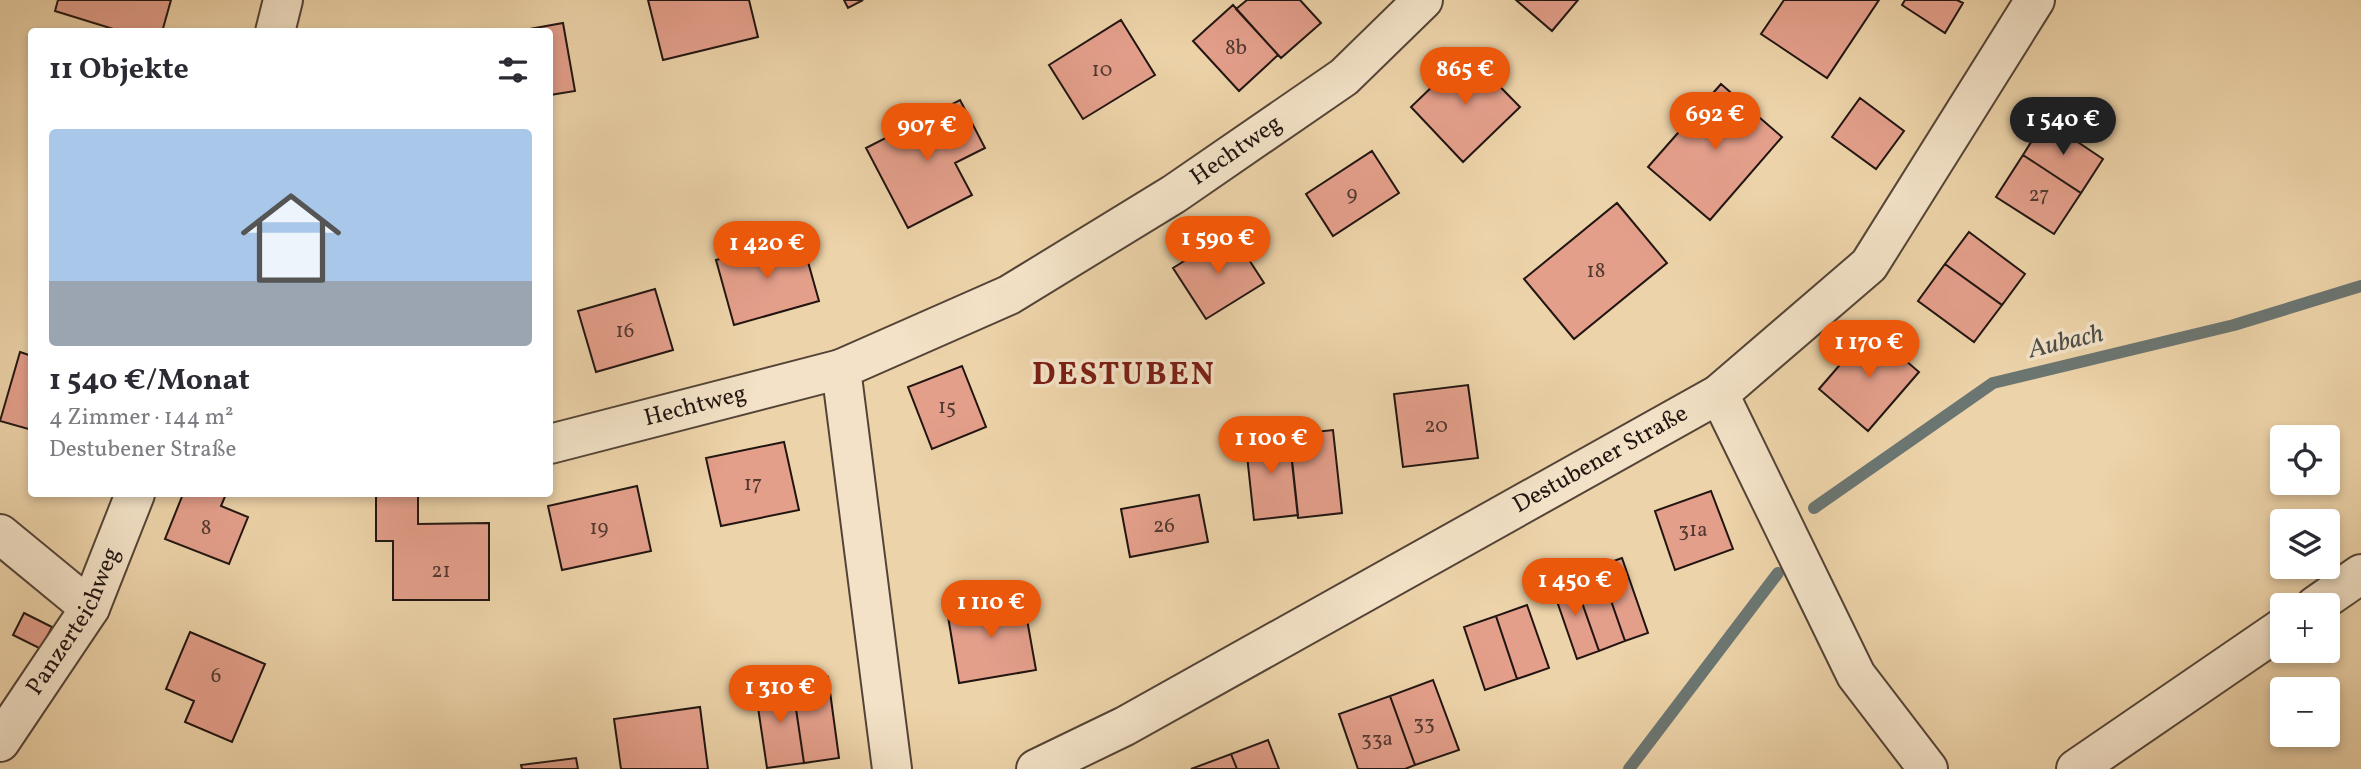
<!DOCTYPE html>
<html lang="de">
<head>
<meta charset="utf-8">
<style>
	:root { --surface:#fff; --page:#f7f7f7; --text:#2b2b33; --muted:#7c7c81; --accent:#ea580c }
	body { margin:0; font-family:Vollkorn,serif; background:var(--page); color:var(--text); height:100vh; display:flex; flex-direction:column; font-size:26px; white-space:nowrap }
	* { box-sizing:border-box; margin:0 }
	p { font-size:23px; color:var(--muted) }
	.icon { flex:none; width:38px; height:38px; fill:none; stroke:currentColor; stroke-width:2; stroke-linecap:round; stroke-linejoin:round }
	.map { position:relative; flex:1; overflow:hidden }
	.side { position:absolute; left:28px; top:28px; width:525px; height:469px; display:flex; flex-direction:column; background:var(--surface); border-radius:7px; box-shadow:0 4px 10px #0003 }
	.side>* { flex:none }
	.buttons { position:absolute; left:2270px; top:425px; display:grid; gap:14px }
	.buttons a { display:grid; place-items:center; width:70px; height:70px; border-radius:7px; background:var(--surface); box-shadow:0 4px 10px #0003; font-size:35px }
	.price { position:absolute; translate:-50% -60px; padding:0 16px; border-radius:24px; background:var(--accent); color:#fff; font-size:23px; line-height:46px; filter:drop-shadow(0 2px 4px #0008) }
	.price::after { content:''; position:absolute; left:50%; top:42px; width:21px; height:16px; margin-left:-10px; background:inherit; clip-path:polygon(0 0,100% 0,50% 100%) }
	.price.active { background:#222; color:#fff }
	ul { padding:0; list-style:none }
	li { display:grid; align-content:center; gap:14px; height:371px; padding:0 21px }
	li span { display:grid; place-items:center; height:217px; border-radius:7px; color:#555 }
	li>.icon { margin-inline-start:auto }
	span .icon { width:126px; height:126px; fill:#fffc; stroke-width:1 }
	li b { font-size:30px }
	h2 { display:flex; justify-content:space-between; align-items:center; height:84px; padding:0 21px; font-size:30px }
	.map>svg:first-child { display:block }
</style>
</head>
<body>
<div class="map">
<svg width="2361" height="769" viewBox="0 0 2361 769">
	<rect width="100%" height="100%" fill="#edd3a9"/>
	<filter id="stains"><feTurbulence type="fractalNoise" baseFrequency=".00286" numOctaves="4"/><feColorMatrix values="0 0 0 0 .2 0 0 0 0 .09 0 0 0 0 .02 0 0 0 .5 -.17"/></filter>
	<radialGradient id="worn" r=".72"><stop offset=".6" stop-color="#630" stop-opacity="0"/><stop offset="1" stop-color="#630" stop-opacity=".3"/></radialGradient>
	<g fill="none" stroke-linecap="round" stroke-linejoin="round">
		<!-- stream -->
		<path stroke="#6b7672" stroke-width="12" d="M1814,508L1993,383L2234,325L2361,286
			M1629,769L1778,573"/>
	</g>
	<!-- building -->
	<path fill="#e49f8b" stroke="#211511" stroke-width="2" d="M58,0H171L162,32H123L55,11Z
		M648,0H749L758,37L663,60Z
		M844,0H863L848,8Z
		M1247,0H1300L1321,23L1281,58L1236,9Z
		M1516,0H1578L1552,31Z
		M1784,0H1879L1827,78L1761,34Z
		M1905,0H1957L1963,3L1945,33L1902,5Z
		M1233,5L1278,55L1239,91L1193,41Z
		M1121,20L1155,75L1083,119L1049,65Z
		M563,23L575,91L550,95V32H513Z
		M1467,53L1520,107L1463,162L1411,107Z
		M1721,84L1782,137L1710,220L1648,167Z
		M1860,98L1904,131L1876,169L1832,137Z
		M960,100L985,148L955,163L972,195L908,228L866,148Z
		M2045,120L2103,159L2081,193L2023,155Z
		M1372,151L1399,193L1333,236L1306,194Z
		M2023,155L2081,193L2054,234L1996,197Z
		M1617,203L1667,263L1574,339L1524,279Z
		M1231,232L1264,283L1206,319L1173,268Z
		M1969,232L2025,274L2002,305L1945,264Z
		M801,237L819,301L734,325L716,260Z
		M1945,264L2002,305L1974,342L1918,301Z
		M655,289L673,350L596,372L578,311Z
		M1870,330L1919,372L1868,431L1819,389Z
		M20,352L32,356V430L0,421Z
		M962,366L986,427L932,449L908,387Z
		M1468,385L1478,458L1403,467L1394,394Z
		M1333,430L1342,513L1298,518L1289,435Z
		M1289,432L1298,515L1254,520L1245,437Z
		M784,442L799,510L721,526L706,458Z
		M637,486L651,551L562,570L548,506Z
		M1711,491L1733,549L1675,570L1655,511Z
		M183,494H226L221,506L248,517L229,564L165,539Z
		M376,494H418V524L489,523V600H393V541H376Z
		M1199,495L1208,542L1130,557L1121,509Z
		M1622,558L1648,633L1625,641L1599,566Z
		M1599,566L1625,641L1599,651L1573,577Z
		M1573,577L1599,651L1577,659L1551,584Z
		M1023,597L1036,670L959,683L947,610Z
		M1527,605L1549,668L1517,679L1496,616Z
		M24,613L52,627L41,649L13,635Z
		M1496,616L1517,679L1485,690L1464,627Z
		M190,632L265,664L232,742L185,722L194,701L166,689Z
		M828,677L839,758L804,763L792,682Z
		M1433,680L1459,750L1415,765L1390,696Z
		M792,682L804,763L767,768L755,687Z
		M1390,696L1415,765L1405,769H1358L1339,714Z
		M700,707L708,769H621L614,719Z
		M1268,740L1279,769H1237L1231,754Z
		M1231,754L1237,769H1191Z
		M576,758L578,769H522L521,765Z"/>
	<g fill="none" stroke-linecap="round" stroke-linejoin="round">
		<!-- minor casing -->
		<g stroke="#544437" stroke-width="42">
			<g id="minor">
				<path d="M275,32L283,0"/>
				<path d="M1719,394L1856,675L1928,769"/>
				<path id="s1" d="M550,444L841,369"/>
				<path d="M0,534L90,608"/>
				<path d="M2315,606L2361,574"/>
				<path id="s2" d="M0,742L90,608L135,494"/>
				<path id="s3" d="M892,769L841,369L1009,295L1174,194L1344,77L1423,0"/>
				<path id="s4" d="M1036,769L1125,726L1719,394L1869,265L2035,0"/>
				<path d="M2076,769L2282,628"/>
			</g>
		</g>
		<!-- minor -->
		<use href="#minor" stroke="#f3e2c7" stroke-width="38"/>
	</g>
	<g text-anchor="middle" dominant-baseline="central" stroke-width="7" stroke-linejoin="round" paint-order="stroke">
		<!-- number labels -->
		<g font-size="21" fill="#523830">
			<text x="1236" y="48">8b</text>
			<text x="1102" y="70">10</text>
			<text x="1352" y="194">9</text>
			<text x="2039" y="195">27</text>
			<text x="1596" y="271">18</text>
			<text x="625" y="331">16</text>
			<text x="947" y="407">15</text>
			<text x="1436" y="426">20</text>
			<text x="753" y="484">17</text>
			<text x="1164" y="526">26</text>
			<text x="206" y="528">8</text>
			<text x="599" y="528">19</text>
			<text x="1693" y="530">31a</text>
			<text x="441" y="571">21</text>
			<text x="216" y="676">6</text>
			<text x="1424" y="723">33</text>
			<text x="1377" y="739">33a</text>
		</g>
		<!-- street labels -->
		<g font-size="24" fill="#211511" stroke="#f3e2c7">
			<text stroke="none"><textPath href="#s3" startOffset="856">Hechtweg</textPath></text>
			<text stroke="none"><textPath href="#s1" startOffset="150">Hechtweg</textPath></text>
			<text stroke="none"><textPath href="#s4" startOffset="644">Destubener Straße</textPath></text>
			<text stroke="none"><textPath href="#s2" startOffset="142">Panzerteichweg</textPath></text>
		</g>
		<!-- water labels -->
		<g font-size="26" font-style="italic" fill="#4c4d4a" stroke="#f3e2c7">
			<text transform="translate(2066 342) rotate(-13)">Aubach</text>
		</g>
		<!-- district labels -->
		<g font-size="32" font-weight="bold" letter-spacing="2" fill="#7a1f14" stroke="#f3e2c7">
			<text x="1124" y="376">DESTUBEN</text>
		</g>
	</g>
	<rect width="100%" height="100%" filter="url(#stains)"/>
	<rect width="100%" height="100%" fill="url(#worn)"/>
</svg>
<div class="buttons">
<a><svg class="icon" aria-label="locate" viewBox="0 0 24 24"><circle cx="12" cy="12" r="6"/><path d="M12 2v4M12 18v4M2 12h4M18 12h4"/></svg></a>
<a><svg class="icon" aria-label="layers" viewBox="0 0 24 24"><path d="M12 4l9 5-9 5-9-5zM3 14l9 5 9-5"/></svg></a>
<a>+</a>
<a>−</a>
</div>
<b class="price" style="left:1465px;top:107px">865 €</b>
<b class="price" style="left:1715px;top:152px">692 €</b>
<b class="price active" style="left:2063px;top:157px">1 540 €</b>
<b class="price" style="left:927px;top:163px">907 €</b>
<b class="price" style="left:1218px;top:276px">1 590 €</b>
<b class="price" style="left:767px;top:281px">1 420 €</b>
<b class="price" style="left:1869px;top:380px">1 170 €</b>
<b class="price" style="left:1271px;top:476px">1 100 €</b>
<b class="price" style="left:1575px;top:618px">1 450 €</b>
<b class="price" style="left:991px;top:640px">1 110 €</b>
<b class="price" style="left:780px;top:725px">1 310 €</b>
<section class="side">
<h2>11 Objekte<svg class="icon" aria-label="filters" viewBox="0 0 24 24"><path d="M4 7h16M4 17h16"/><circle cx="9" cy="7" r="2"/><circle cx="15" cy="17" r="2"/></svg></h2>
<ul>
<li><span style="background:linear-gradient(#a9c7e8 70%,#9aa5b1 0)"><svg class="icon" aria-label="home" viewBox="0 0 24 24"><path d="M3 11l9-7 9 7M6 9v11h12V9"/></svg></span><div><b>1 540 €/Monat</b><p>4 Zimmer · 144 m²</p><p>Destubener Straße</p></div></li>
</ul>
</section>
</div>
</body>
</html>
